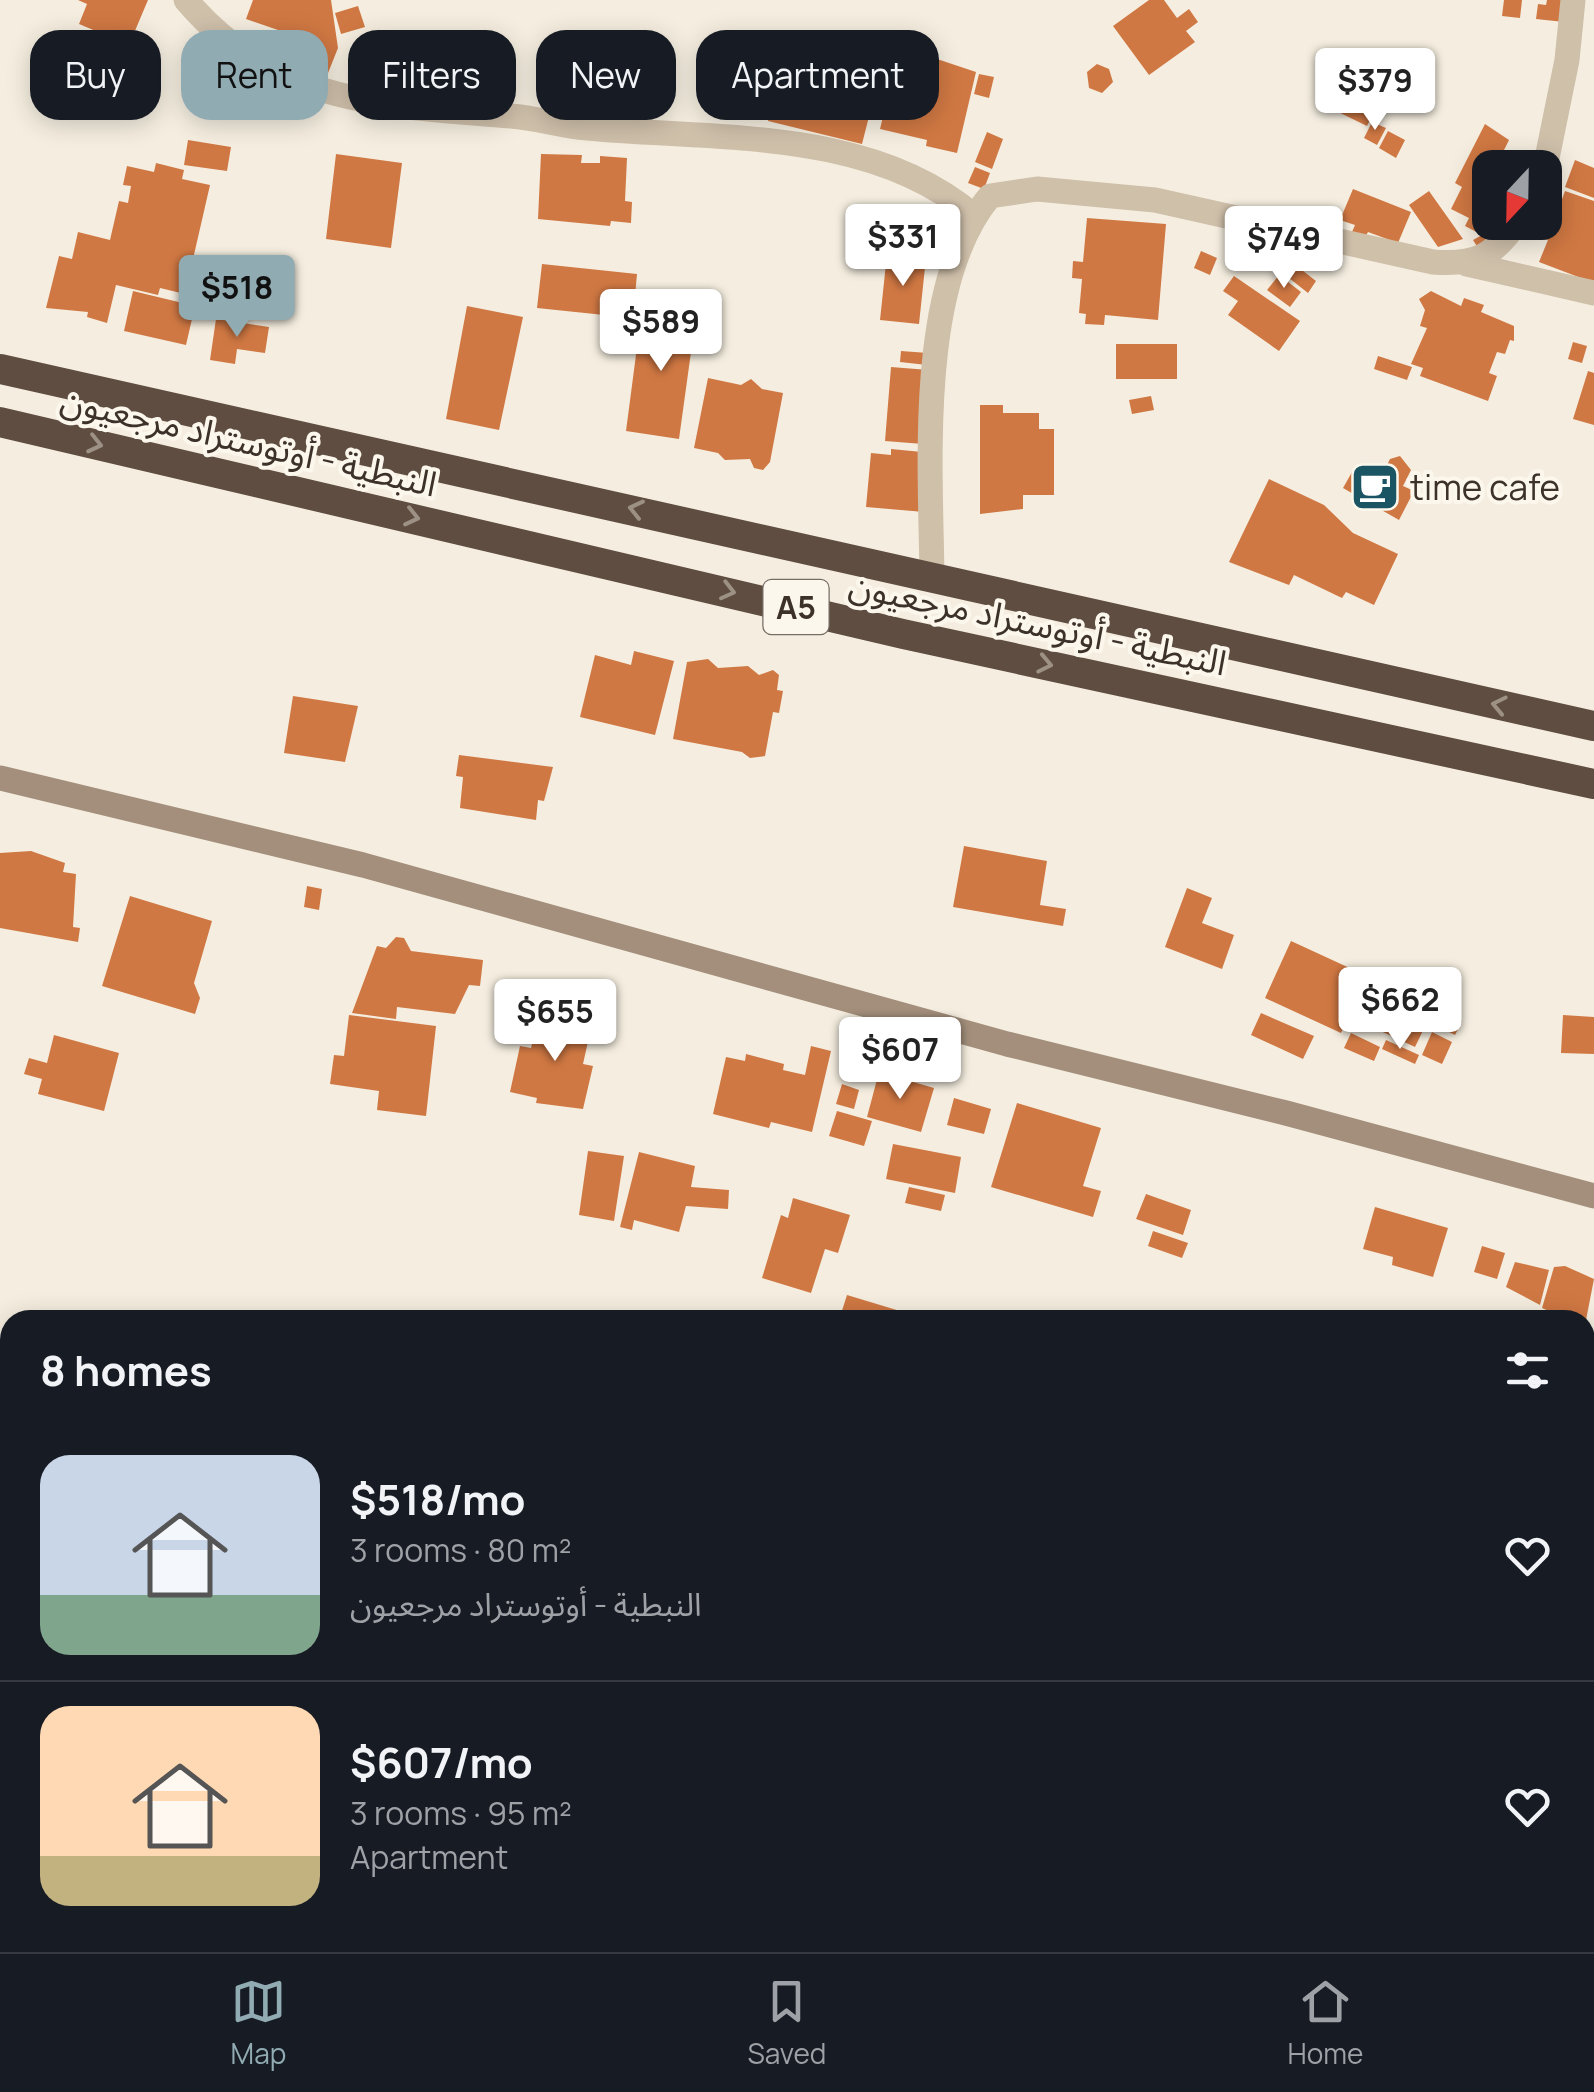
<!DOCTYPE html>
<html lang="en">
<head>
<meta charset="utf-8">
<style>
	:root { --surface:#171b24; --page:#20242c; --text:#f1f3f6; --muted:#9ea1a6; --line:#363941; --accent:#91abb3 }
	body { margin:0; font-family:Manrope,"Noto Sans Arabic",sans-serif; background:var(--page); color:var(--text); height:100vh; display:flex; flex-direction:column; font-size:38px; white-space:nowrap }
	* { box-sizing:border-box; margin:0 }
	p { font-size:32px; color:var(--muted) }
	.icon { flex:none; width:55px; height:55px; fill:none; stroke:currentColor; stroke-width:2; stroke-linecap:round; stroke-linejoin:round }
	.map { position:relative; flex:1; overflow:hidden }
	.side { position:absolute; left:0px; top:1310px; width:1595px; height:642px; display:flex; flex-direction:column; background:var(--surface); border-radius:30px 30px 0 0; box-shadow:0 5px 25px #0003 }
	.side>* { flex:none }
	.top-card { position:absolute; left:30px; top:30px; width:1000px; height:90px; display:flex; gap:20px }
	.needle { width:65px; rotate:202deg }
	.tools { position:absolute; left:1472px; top:150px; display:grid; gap:20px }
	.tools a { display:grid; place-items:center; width:90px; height:90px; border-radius:20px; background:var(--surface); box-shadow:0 5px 25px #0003; font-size:50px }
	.price { position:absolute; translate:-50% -85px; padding:0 22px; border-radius:10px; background:#fff; color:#222; font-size:32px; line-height:65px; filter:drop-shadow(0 2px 5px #0008) }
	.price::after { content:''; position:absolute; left:50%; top:60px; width:30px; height:22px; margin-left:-15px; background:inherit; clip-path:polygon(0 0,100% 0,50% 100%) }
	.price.on { background:var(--accent); color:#111 }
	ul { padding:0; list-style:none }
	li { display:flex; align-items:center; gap:30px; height:250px; padding:0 40px }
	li+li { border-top:2px solid var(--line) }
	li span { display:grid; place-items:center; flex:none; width:280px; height:200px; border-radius:30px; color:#555 }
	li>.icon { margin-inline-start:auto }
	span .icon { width:120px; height:120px; fill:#fffc; stroke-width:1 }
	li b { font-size:42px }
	h2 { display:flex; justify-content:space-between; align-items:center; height:120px; padding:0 40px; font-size:42px }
	.chip { padding:0 35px; border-radius:30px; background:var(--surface); box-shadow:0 5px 25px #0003; font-size:35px; line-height:90px }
	.chip.on { background:var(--accent); color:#111 }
	.tabs { display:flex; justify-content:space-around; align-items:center; height:140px; border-top:2px solid var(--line); background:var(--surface); font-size:28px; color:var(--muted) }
	.tabs a { display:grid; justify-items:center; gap:5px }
	.tabs .on { color:var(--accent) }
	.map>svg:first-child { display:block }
</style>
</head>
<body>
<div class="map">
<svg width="1594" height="1952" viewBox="0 0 1594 1952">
	<rect width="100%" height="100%" fill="#f5eee0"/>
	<!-- building -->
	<path fill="#d07843" d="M78,0H148L129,45L79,24L87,4Z
		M253,0H331L338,48L326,78L270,51L278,30L246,19Z
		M1149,0H1164L1177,18L1189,9L1198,22L1186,31L1195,42L1149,75L1113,26Z
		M1504,0H1522L1520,18L1502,16Z
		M1547,0H1567L1564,22L1536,19L1538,4L1546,5Z
		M358,6L365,27L341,34L335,13Z
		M898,54L926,60L928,56L976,72L957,153L926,146L927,140L880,129Z
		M1352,54L1393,74L1367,126L1326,106Z
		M1097,64L1109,69L1113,82L1102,93L1089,88L1087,72Z
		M809,73L876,89L862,144L768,121L777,83L798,88Z
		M979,74L994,77L989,98L974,94Z
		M1372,122L1386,128L1377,145L1364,138Z
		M1485,124L1509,140L1502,154L1531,168H1490V222H1505L1480,251L1473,240L1482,235L1465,226L1469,218L1451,209L1462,187L1455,183Z
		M1388,131L1405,140L1396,158L1379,148Z
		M987,132L1003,139L992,169L975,162Z
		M188,140L231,147L227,171L184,165Z
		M336,154L402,163L391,248L326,239Z
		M541,154L582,155L581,163H600V156L627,158L625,201L632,202L631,223L611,221L610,226L538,219Z
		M1575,160L1594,168V198L1565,187Z
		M156,163L184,170L182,179L210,185L185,294L160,288L158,295L116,285L107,323L87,317L88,312L46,308L59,256L72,259L78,232L110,240L119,201L128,203L131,186L123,185L127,166L154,172Z
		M975,167L990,173L984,189L968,183Z
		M1353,189L1411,212L1398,243L1368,232L1365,237L1352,232L1355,225L1340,220Z
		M1429,191L1463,239L1438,247L1409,205Z
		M1565,191L1594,201V283L1539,262L1548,240L1541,238L1548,222L1553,224Z
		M1087,218L1166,224L1158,320L1105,315L1104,325L1085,324L1086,314L1079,313L1082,279L1072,278L1073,261L1083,262Z
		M912,227L941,231L938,251L909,247Z
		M1201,251L1217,258L1210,275L1194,268Z
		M887,254L926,258L919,324L880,320Z
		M542,264L637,274L633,318L537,308Z
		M1298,267L1316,281L1308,293L1289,278Z
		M1279,275L1301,292L1290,307L1267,290Z
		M1234,276L1300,321L1279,351L1228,315L1238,301L1223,291Z
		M133,291L195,306L186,345L124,331Z
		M1431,291L1461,306L1464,298L1484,305L1481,312L1514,326V341L1510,340L1505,354L1497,352L1489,373L1497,376L1488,401L1420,376L1423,368L1411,364L1427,328L1420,326L1425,310L1419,299Z
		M228,292L274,297L272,320L225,314Z
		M467,306L523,317L499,430L446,419Z
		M642,309L696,316L679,439L626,431Z
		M216,319L269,327L265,353L237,349L235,364L210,360Z
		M1573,342L1587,346L1582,363L1568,359Z
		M1116,344H1177V379H1116Z
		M901,351L928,353L927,365L900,362Z
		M1378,356L1412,367L1407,380L1374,369Z
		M891,367L929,370L923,444L885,441Z
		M1588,371L1594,373V425L1573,419Z
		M708,378L741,385L751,379L762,389L783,393L770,462L763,470L754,468L750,459L725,460L718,453L694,448Z
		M1151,396L1154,410L1132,414L1129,400Z
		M980,405H1003V413H1039V429H1054V495H1023V509L980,514Z
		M891,449L922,452L924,512L866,507L871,453L891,455Z
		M1400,456L1411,470L1403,486L1414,491L1399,520L1343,488L1352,472L1370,482L1367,475L1375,470L1380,479L1390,459Z
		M1269,479L1324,505L1353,533L1398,554L1374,605L1346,592L1342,598L1294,575L1289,585L1229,562Z
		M634,651L674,661L655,735L580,717L595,655L631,665Z
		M708,659L718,668L748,666L759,675L773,670L779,675L777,690L783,691L779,713L773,712L765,756L750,758L742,752L673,739L687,662Z
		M293,696L358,706L345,762L284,753Z
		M459,755L553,767L544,801L538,800L536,820L460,808L463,777L456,776Z
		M964,846L1047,861L1040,905L1066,909L1063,926L953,907Z
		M31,851L65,863L63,872L76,874L73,927L80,928L78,942L0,928V853Z
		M307,886L322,889L319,910L304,907Z
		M1187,888L1212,898L1202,923L1234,935L1222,969L1165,947Z
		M130,896L212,921L194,983L200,998L195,1014L102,986Z
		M396,937L404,938L411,951L483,960L480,986L469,985L455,1014L397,1007L396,1019L352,1013L377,946L386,948Z
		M1291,941L1367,976L1341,1033L1265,998Z
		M1389,985L1435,1006L1415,1047L1370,1026Z
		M1364,990L1379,998L1367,1025L1351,1017Z
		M553,1012L581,1024L589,1037L583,1064L593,1066L583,1109L536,1103L537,1098L510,1092L520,1046L531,1048L539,1014L552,1017Z
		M1261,1013L1314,1036L1303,1059L1251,1035Z
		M1446,1013L1462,1021L1455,1035L1439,1027Z
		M349,1015L436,1026L426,1116L377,1110L379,1091L330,1084L334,1055L344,1056Z
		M1563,1015L1594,1017V1054L1561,1053Z
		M1432,1032L1452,1042L1442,1064L1422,1055Z
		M1351,1033L1380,1047L1374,1061L1344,1048Z
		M54,1035L119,1053L104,1111L38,1094L42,1079L24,1074L29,1058L47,1063Z
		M1386,1040L1419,1055L1415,1064L1382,1049Z
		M811,1046L831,1051L812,1132L771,1122L769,1128L713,1114L726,1057L745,1061L746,1054L784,1064L783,1070L805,1075Z
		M879,1072L934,1088L921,1132L867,1117Z
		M842,1084L859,1090L854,1109L836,1104Z
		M954,1098L991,1109L984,1134L947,1125Z
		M1017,1103L1101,1128L1083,1186L1101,1191L1093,1217L991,1187Z
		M837,1111L872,1121L864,1146L829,1136Z
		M893,1144L961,1157L955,1193L886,1179Z
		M588,1151L624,1156L614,1221L579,1215Z
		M639,1152L695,1166L691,1187L729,1190L728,1209L686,1206L679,1232L634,1220L632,1230L620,1227Z
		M909,1187L945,1195L941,1211L905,1203Z
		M1146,1194L1191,1210L1183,1235L1136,1219Z
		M793,1198L850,1215L838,1253L825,1249L811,1293L762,1278L781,1215L788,1218Z
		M1375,1207L1448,1228L1433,1277L1392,1265L1393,1257L1363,1249Z
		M1153,1231L1188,1243L1182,1258L1148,1246Z
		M1482,1246L1505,1253L1497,1279L1474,1272Z
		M1515,1262L1549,1270L1540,1305L1506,1287Z
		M1565,1266L1594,1279L1586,1320H1569L1542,1308L1554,1267Z
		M847,1295L900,1311L897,1320H839Z
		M1585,1389L1594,1392V1456L1589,1454L1586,1463Z
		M1585,1528L1594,1529V1604L1585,1603Z
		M10,1942H91L88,1952H7Z"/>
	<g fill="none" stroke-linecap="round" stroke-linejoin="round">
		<!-- street -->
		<path stroke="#cfc0aa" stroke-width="25" d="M186,0C274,104 385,106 511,116C537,118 561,126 587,128C714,140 870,127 974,216
			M1545,168L1567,60L1573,0
			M1467,264L1594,293
			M932,579C931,469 916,284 990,196L1037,189L1155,200L1433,262C1475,265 1492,258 1517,222
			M1585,1716L1594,1721
			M0,1812L10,1815
			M371,1942L398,1952
			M821,1942L835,1952
			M1587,1952L1594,1921"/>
		<!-- secondary -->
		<path stroke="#a38f7b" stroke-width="25" d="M0,778L363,865L1007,1044L1286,1113L1594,1196"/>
		<!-- highway -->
		<path stroke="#5e4d40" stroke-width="30" d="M0,369L1594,726
			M0,422L903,634L1594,784"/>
	</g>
	<!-- one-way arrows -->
	<defs><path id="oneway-chevron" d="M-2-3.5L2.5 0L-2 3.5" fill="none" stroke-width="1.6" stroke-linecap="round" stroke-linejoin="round" transform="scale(2.5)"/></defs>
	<g stroke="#9d9185">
		<use href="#oneway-chevron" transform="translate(95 444) rotate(13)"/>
		<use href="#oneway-chevron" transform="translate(636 509) rotate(-167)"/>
		<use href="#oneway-chevron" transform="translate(412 517) rotate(13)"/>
		<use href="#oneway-chevron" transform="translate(728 591) rotate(14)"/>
		<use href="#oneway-chevron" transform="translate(1045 664) rotate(12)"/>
		<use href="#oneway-chevron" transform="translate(1499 705) rotate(-168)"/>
	</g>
	<!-- icons -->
	<defs>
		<g id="cafe-square" transform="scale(2.5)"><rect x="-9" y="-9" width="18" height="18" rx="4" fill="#1b5462" stroke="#fcf7ed"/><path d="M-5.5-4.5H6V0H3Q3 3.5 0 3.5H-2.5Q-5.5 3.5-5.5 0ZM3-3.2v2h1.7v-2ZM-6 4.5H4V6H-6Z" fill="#fff"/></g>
	</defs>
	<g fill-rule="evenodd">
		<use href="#cafe-square" x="1375" y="487"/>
	</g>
	<g text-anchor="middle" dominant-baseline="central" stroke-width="8" stroke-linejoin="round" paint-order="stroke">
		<!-- shield labels -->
		<rect fill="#fcf7ed" stroke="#766d64" stroke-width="2.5" x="763.5" y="580" width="65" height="54" rx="8"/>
		<g font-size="32" font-weight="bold" fill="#3c322a">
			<text x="796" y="607">A5</text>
		</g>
		<!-- street labels -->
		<g font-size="35" fill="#3c322a" stroke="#fcf7ed">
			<text transform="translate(249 441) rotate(13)">النبطية - أوتوستراد مرجعيون</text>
			<text transform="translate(1038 623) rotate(12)">النبطية - أوتوستراد مرجعيون</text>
		</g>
		<!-- poi labels -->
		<g font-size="35" fill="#3c322a" stroke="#fcf7ed" text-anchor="start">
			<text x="1410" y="487">time cafe</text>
		</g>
	</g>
</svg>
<div class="tools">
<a><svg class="needle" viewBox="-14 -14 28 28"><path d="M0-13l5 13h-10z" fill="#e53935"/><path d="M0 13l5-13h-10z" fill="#9ea1a6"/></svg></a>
</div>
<b class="price" style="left:1375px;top:133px">$379</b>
<b class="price" style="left:903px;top:289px">$331</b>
<b class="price" style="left:1284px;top:291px">$749</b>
<b class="price on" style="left:237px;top:340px">$518</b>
<b class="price" style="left:661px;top:374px">$589</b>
<b class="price" style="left:1400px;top:1052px">$662</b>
<b class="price" style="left:555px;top:1064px">$655</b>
<b class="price" style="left:900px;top:1102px">$607</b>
<div class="top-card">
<a class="chip">Buy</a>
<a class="chip on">Rent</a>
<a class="chip">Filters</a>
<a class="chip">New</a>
<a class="chip">Apartment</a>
</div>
<section class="side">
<h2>8 homes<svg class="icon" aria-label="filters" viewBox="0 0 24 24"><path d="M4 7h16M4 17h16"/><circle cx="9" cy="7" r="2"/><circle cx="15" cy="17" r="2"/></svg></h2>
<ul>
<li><span style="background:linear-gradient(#c9d6e8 70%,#7fa58c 0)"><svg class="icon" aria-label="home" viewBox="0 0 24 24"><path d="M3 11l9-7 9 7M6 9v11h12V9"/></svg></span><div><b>$518/mo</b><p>3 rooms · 80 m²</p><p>النبطية - أوتوستراد مرجعيون</p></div><svg class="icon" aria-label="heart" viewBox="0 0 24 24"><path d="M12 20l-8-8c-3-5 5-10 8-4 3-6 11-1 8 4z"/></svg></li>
<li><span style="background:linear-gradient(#ffd9b3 75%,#c2b280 0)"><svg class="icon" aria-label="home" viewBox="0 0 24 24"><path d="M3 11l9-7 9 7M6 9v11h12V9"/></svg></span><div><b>$607/mo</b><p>3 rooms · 95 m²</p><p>Apartment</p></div><svg class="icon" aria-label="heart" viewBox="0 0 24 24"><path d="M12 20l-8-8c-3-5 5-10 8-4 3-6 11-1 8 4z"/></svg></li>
</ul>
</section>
</div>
<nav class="tabs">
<a class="on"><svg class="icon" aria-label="map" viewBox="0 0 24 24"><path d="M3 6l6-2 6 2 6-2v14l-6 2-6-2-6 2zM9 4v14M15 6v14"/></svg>Map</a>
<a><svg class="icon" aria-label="saved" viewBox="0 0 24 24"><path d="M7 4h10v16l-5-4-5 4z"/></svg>Saved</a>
<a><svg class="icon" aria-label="home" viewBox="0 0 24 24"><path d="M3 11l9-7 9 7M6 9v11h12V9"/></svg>Home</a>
</nav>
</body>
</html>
